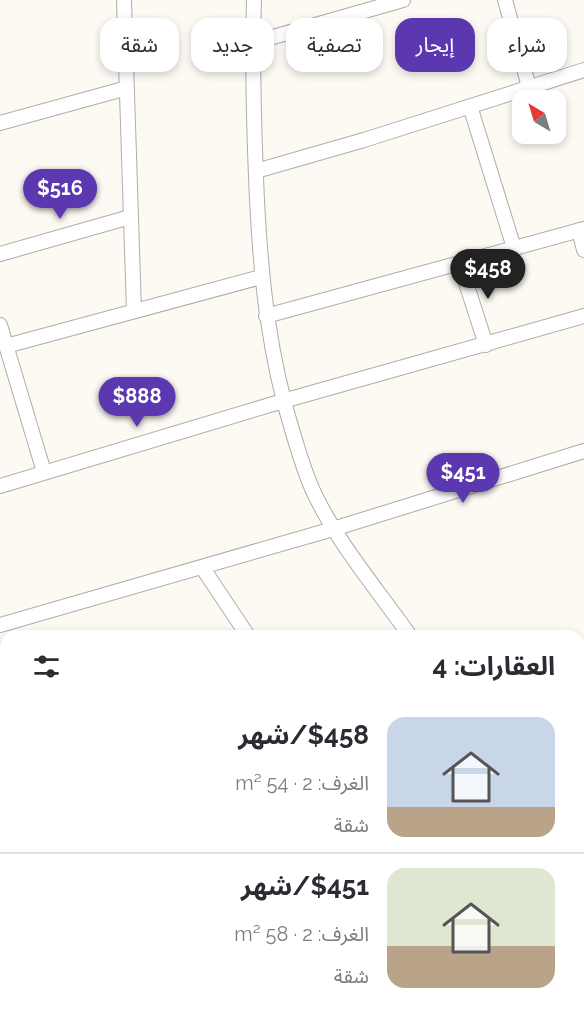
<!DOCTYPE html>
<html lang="ar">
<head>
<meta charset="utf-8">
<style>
	:root { --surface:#fff; --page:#f2f2f3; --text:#2b2b33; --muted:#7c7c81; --line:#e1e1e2; --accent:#5b38b0 }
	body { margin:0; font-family:Raleway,"Noto Sans Arabic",sans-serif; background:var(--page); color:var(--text); direction:rtl; height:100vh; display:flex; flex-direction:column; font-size:22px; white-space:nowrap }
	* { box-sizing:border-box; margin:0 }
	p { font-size:20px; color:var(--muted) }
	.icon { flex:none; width:33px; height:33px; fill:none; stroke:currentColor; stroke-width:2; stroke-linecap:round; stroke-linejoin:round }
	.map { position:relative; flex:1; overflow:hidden; direction:ltr }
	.drawer { position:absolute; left:0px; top:630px; width:585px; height:384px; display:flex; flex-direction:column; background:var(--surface); border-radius:18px 18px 0 0; box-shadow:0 3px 9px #0003; direction:rtl }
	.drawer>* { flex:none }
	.hud { position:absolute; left:18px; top:18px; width:549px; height:54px; direction:rtl; display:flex; gap:12px }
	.needle { width:39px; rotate:322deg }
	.buttons { position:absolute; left:512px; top:90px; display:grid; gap:12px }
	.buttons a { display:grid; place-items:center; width:54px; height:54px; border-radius:12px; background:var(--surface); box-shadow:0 3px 9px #0003; font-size:30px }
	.price { position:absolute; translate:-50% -51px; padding:0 14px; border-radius:21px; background:var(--accent); color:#fff; font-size:20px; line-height:39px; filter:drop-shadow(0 2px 3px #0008) }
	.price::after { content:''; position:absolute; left:50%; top:36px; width:18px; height:14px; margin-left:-9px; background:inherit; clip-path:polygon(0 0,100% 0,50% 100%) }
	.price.current { background:#222; color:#fff }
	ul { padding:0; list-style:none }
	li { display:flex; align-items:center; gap:18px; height:150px; padding:0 30px }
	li+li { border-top:2px solid var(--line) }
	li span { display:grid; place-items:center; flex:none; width:168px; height:120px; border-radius:18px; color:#555 }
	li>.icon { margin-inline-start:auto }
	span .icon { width:72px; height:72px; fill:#fffc; stroke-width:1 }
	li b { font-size:26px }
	h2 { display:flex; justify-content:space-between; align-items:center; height:72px; padding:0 30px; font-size:26px }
	.chip { padding:0 21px; border-radius:18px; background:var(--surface); box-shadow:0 3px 9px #0003; font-size:21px; line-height:54px }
	.chip.current { background:var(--accent); color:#fff }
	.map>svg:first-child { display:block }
</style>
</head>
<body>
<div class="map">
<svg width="584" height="1014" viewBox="0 0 584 1014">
	<rect width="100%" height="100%" fill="#fdfaf4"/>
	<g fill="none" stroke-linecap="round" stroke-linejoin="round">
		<!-- minor casing -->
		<g stroke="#b0ada8" stroke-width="16">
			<path id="minor" d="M124,0L134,311
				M254,0C252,67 254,134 257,200C261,280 269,356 293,433C299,453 305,474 314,493C339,545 377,589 410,636
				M505,0L529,87
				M252,43L403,0
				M470,106L514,248
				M0,123L127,88
				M256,171L364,140L584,70
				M579,230L584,250
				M0,254L130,217
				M460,264L486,345
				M266,316L584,229
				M0,325L44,472
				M6,346L261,277
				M0,486L283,401L584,316
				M202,567L248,636
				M0,625L333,529L584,451
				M0,690L6,711
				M579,712L584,711
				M0,748L6,747
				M579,862L584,868
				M0,881L6,879
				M201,1008L205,1014
				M519,1008L523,1014
				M160,1014L170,1008
				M418,1014L427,1008"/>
		</g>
		<!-- minor -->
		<use href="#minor" stroke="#fff" stroke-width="14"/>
	</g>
</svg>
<div class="buttons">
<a><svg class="needle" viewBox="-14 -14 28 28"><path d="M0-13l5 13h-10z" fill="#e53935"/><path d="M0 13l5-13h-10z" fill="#7c7c81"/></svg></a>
</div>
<b class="price" style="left:60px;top:220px">$516</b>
<b class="price current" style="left:488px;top:300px">$458</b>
<b class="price" style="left:137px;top:428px">$888</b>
<b class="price" style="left:463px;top:504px">$451</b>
<div class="hud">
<a class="chip">شراء</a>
<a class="chip current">إيجار</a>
<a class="chip">تصفية</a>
<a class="chip">جديد</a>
<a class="chip">شقة</a>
</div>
<section class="drawer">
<h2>العقارات: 4<svg class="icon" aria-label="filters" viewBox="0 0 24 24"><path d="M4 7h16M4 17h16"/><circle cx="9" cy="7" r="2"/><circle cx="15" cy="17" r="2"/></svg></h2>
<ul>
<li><span style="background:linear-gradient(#c9d6e8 75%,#b9a48a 0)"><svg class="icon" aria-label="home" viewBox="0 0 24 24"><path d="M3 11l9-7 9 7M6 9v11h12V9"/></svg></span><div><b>$458/شهر</b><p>الغرف: 2 · 54 m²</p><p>شقة</p></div></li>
<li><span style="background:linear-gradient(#dfe7d0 65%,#b9a48a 0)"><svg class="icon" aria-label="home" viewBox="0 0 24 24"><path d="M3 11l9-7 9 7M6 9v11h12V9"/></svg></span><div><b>$451/شهر</b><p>الغرف: 2 · 58 m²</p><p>شقة</p></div></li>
</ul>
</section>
</div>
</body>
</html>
